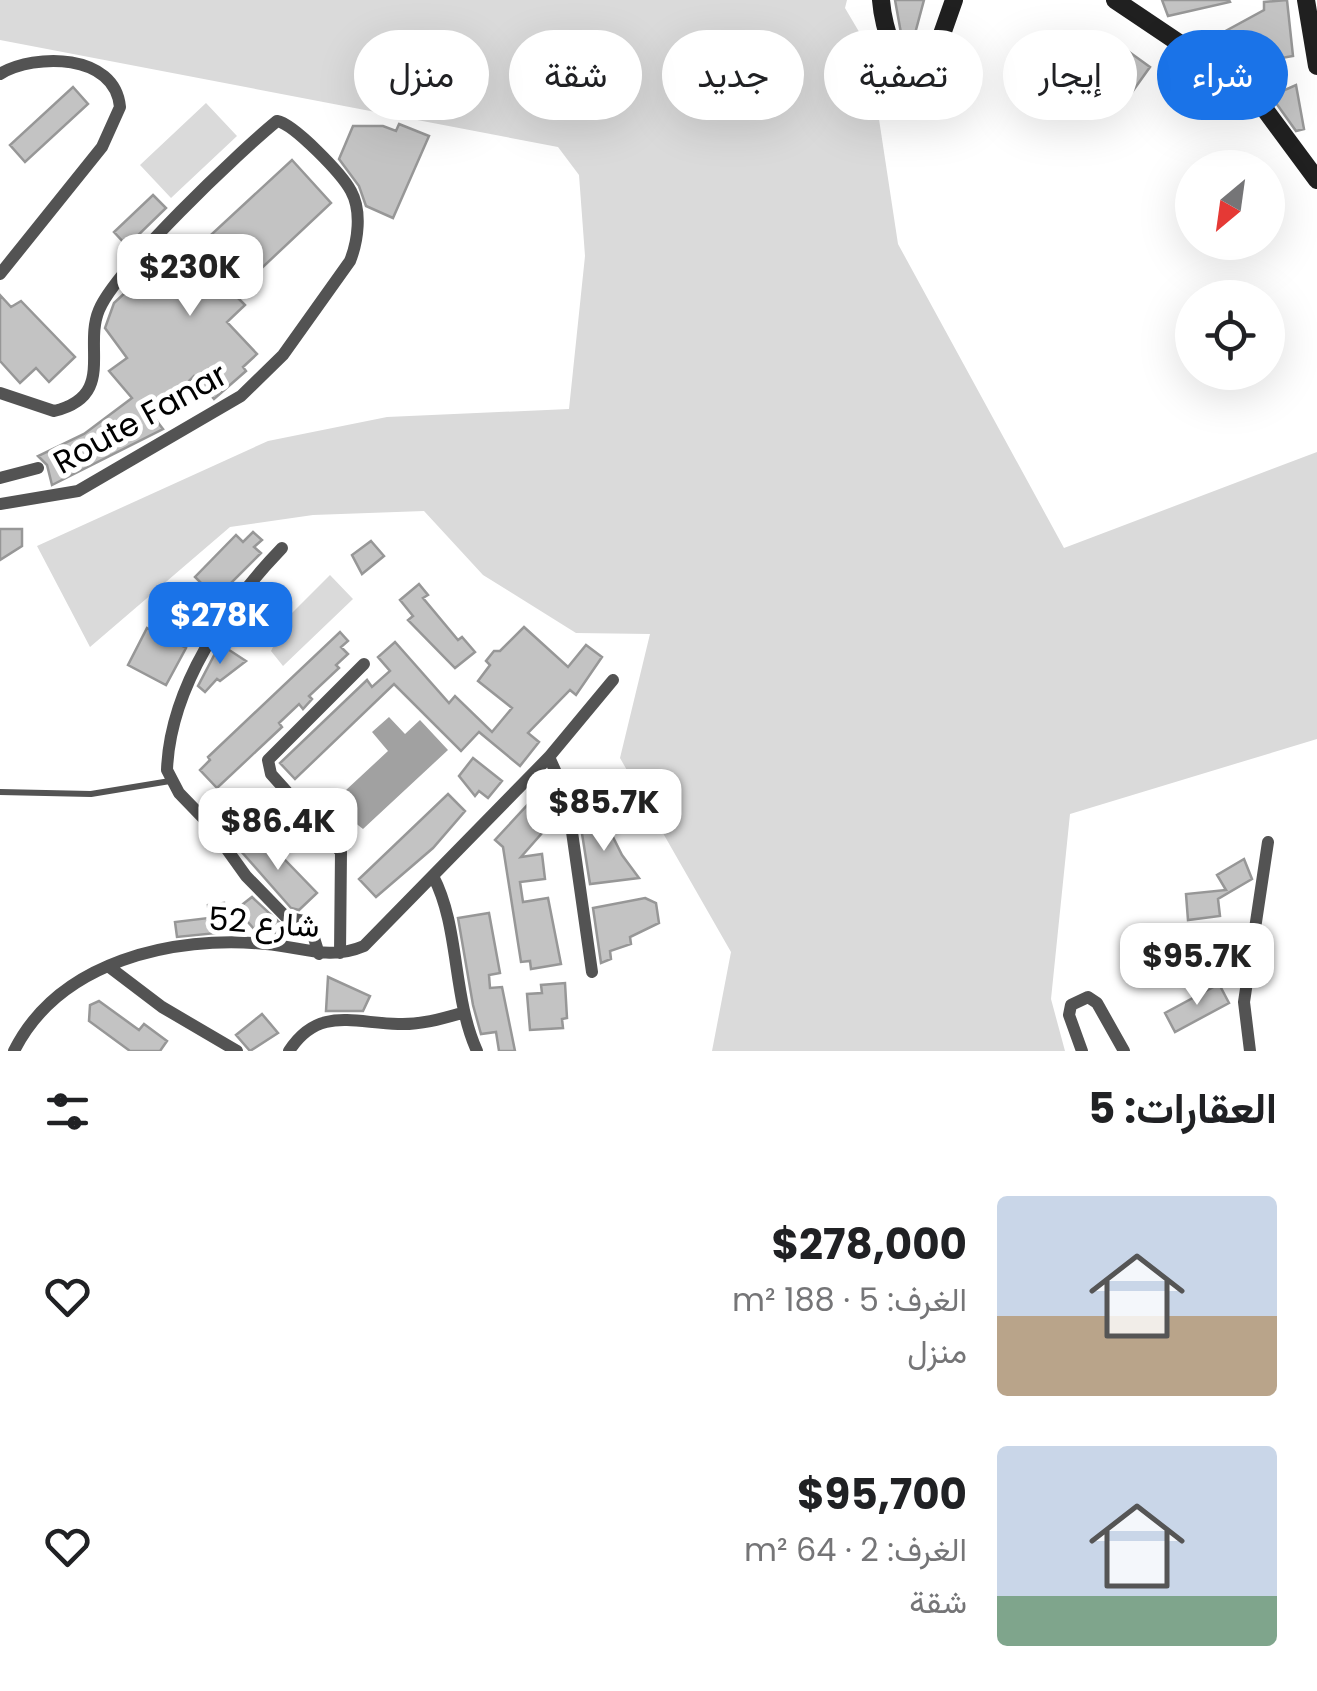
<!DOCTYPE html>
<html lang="ar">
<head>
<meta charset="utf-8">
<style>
	:root { --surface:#fff; --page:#f2f2f2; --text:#202124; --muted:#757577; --accent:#1a73e8 }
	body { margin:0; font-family:Poppins,Vazirmatn,sans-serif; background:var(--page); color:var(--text); direction:rtl; height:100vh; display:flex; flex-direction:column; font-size:38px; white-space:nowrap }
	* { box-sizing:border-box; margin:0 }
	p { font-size:32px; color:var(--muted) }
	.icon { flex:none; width:55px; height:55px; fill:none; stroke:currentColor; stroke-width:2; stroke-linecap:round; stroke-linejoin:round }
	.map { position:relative; height:1051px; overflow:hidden; direction:ltr }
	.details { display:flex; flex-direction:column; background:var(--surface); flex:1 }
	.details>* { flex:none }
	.banner { position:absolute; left:30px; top:30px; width:1258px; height:90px; direction:rtl; display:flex; gap:20px }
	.needle { width:65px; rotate:209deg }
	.buttons { position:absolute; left:1175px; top:150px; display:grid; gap:20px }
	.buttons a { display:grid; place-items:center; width:110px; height:110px; border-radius:50%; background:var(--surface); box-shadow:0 10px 40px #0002; font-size:50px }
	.price { position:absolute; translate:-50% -85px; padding:0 22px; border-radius:20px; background:#fff; color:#222; font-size:32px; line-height:65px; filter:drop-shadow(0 2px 5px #0008) }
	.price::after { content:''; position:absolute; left:50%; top:60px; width:30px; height:22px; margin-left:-15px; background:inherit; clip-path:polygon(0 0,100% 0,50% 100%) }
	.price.active { background:var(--accent); color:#fff }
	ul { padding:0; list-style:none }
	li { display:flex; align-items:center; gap:30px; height:250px; padding:0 40px }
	li span { display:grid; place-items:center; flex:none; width:280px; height:200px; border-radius:10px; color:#555 }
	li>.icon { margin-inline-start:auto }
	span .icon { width:120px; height:120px; fill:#fffc; stroke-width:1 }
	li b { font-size:42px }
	h2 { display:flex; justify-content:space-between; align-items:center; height:120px; padding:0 40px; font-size:42px }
	.pill { padding:0 35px; border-radius:45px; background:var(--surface); box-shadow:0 10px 40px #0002; font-size:35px; line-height:90px }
	.pill.active { background:var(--accent); color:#fff }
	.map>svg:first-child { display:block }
</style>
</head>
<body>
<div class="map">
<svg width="1317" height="1051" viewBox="0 0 1317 1051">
	<rect width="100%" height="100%" fill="#fff"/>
	<!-- green -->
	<path fill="#dadada" d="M0,0H847L845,8L868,47L898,244L1064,548L1317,452V739L1070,814L1051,999L1065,1051H712L731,952L620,758L650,634L576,633L483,575L424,511L313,515L230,527L90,647L37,546L268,441L387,417L569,409L585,256L579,175L558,147L0,40Z
		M206,103L237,136L171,198L140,165Z
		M330,575L353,599L283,666L271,651L288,617Z"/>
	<!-- water -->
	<path fill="#a1a1a1" d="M389,717L405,734L420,720L448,750L363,829L331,804L388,751L372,732Z"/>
	<!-- building -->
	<path fill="#c3c3c3" stroke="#979797" stroke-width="2.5" d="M895,0H924L913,41L901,33Z
		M1162,0H1229L1230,2L1168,16Z
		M1287,0L1293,56L1270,60L1255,79L1211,48L1222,33L1264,10V2Z
		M1114,41L1150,67L1130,95L1097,71Z
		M1296,85L1304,129L1296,131L1271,96Z
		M73,87L88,104L25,162L10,145Z
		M399,124L429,136L393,218L366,206L359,186L339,159L353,126H383L396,131Z
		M292,160L331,203L234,294L245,305L227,322L257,354L243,367L246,371L214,399L194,376L153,416L163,429L52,485L47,465L38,456L84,434L132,398L109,371L127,358L105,328L114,303L161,259L172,271Z
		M153,195L166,208L127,246L114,232Z
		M0,295L11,307L21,301L75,357L49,382L36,368L20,383L0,361Z
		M0,529H22V546L0,560Z
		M253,532L262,540L254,547L261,553L216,598L195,577L236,535L243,542Z
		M371,541L384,556L362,574L352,555Z
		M419,584L428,595L423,598L458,640L462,637L475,652L455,668L408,620L413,616L400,600Z
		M524,627L568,667L586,645L602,657L576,695L570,690L528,733L539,742L520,766L479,732L461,751L394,684L295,779L280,763L367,680L372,687L390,671L378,657L395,642L449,703L455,696L492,732L512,708L478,681L490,665L486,661L494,651H500Z
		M147,628L186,648L166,685L128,665Z
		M340,632L348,641L341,647L348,654L336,665L339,668L309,696L312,699L303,709L299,704L279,723L282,727L217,788L200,770L210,760L208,757Z
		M220,644L246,661L220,681L217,679L205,692L198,686Z
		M473,758L502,781L488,798L479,791L475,796L459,776Z
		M448,794L465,811L433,848L376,897L359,879Z
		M531,801L544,819L536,822L542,833L521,857L542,854L545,879L520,882L523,902L548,898L561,964L531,969L530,961L521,962L503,847L495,840Z
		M603,817L622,855L639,878L590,884L580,821Z
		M258,832L317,893L299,910L291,908L240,850Z
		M1244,859L1252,879L1218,899L1220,916L1188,920L1186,894L1226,890L1217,875Z
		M252,897L283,926L275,933L260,924L254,929L241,914L247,909L243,904Z
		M645,898L656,903L659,923L630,937L631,944L610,951L611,959L601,963L593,908Z
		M224,903L227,932L177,937L175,922L209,918L208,905Z
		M489,913L500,973L489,975L490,988L502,987L515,1051H499L496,1032L481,1034L473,1005L458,918Z
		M328,977L370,996L363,1011H326Z
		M565,983L567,1018L562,1019L563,1028L530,1030L527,994L542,993L541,985Z
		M1219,984L1229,1003L1175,1032L1165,1013Z
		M99,1001L139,1030L144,1024L167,1041L160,1051H130L89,1021L90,1005Z
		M262,1014L278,1033L250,1051L236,1035Z"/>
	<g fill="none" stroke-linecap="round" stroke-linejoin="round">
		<!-- lane -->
		<path stroke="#535353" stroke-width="6" d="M0,792L91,794L170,781"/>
		<!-- street -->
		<path stroke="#535353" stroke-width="12" d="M0,74C35,53 115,53 120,107L102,147L0,274
			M0,393L54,411C116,396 83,348 99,310C116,269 239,152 277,121C294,124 342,174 351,191C362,211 358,241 350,261L283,355L241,396L78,491L0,504
			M0,478L38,468
			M282,548C227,605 170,687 167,770L179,793L208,823L246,876L286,917L309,922L319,954
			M549,757L567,797L592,972
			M433,876C460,927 452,996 477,1051
			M340,953L341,852L271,774L268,760L364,664
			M108,966L162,1007L237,1051
			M14,1051C59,961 173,935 266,944C302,947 329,961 364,946L549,757L613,680
			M289,1051C318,1006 353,1023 398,1024C420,1025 441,1019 462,1013
			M1082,1051L1069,1015L1071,1005L1088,997L1097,1003L1124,1051
			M1250,1051L1244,1002L1268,842"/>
		<!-- secondary -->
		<path stroke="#202020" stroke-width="18" d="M881,0C883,26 897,88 935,54L954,0
			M1115,0L1252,92L1317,180
			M1306,0L1317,66"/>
	</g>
	<g text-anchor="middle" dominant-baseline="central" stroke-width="10" stroke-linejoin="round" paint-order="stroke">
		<!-- street labels -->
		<g font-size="32" fill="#000" stroke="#fff">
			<text transform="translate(140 418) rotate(-29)">Route Fanar</text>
			<text transform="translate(264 922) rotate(4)">شارع 52</text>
		</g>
	</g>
</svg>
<div class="buttons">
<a><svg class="needle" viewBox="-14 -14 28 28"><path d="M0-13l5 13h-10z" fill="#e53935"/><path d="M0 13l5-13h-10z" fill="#757577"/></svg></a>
<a><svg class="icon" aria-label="locate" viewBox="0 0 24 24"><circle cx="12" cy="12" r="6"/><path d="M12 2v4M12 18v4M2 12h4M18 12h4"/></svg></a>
</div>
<b class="price" style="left:190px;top:319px">$230K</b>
<b class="price active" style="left:220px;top:667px">$278K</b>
<b class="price" style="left:604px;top:854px">$85.7K</b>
<b class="price" style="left:278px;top:873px">$86.4K</b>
<b class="price" style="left:1197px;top:1008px">$95.7K</b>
<div class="banner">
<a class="pill active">شراء</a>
<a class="pill">إيجار</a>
<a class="pill">تصفية</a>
<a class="pill">جديد</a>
<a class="pill">شقة</a>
<a class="pill">منزل</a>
</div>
</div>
<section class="details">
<h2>العقارات: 5<svg class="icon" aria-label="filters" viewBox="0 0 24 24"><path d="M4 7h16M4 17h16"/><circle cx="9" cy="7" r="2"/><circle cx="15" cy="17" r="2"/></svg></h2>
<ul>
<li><span style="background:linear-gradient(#c9d6e8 60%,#b9a48a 0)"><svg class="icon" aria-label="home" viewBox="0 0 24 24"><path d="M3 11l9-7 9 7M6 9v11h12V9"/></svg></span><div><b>$278,000</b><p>الغرف: 5 · 188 m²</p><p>منزل</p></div><svg class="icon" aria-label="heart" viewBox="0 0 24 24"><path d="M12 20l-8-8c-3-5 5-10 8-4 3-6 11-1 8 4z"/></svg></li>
<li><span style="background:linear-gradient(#c9d6e8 75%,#7fa58c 0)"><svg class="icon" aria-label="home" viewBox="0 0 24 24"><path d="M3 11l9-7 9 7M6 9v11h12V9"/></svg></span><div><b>$95,700</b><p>الغرف: 2 · 64 m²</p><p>شقة</p></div><svg class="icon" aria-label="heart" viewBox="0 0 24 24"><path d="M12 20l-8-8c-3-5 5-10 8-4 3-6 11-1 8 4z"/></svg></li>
</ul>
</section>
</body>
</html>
